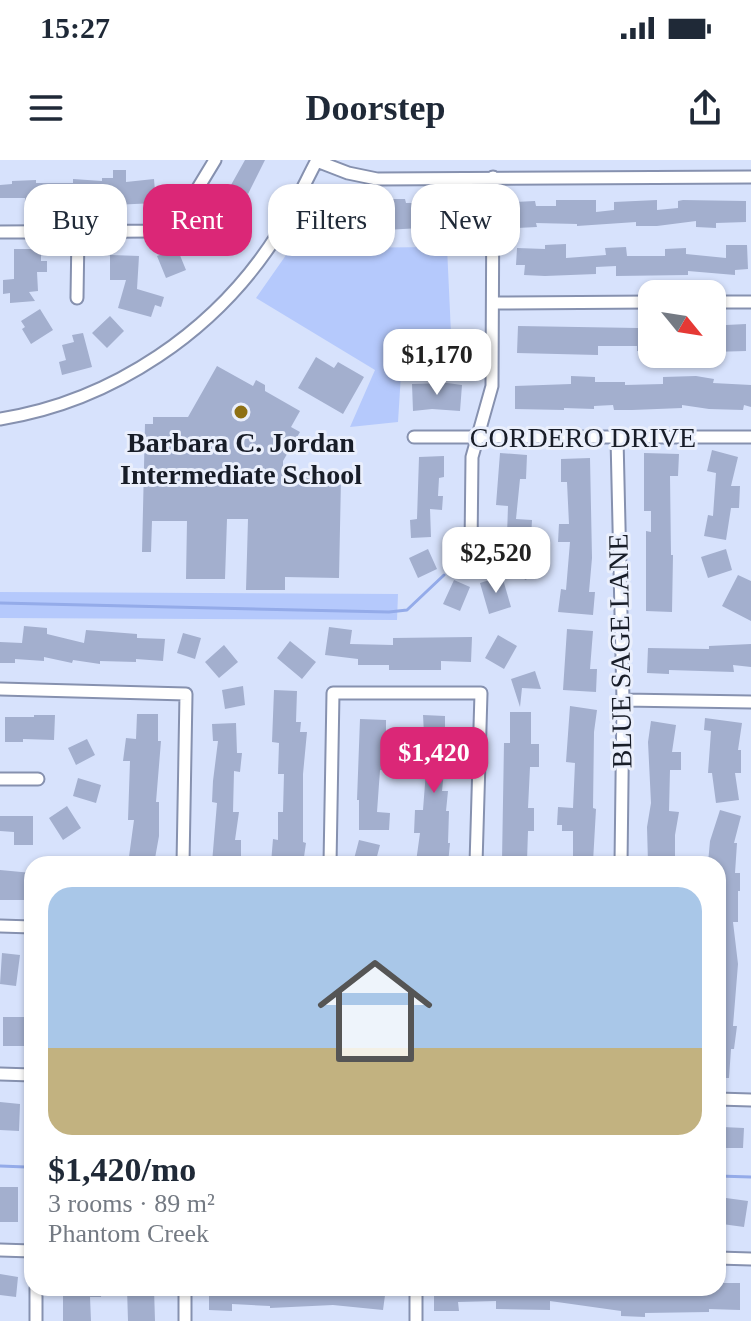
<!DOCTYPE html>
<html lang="en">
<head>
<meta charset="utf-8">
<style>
	:root { --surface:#fff; --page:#f2f2f3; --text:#1f2937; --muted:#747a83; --line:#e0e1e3; --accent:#db2777 }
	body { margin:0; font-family:Georgia,serif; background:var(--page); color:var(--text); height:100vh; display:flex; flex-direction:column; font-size:30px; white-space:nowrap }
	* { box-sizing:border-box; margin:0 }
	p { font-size:26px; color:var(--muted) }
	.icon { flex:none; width:44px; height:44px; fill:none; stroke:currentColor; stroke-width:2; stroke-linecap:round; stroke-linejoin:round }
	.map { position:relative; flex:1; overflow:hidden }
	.sheet { position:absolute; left:24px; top:696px; width:702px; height:440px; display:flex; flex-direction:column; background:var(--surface); border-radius:24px; box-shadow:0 2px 6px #0004 }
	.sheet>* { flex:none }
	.hud { position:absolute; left:24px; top:24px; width:704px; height:72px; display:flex; gap:16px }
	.needle { width:52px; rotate:120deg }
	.fabs { position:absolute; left:638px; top:120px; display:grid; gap:16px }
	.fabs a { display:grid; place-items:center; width:88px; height:88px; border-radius:16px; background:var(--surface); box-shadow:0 2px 6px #0004; font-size:40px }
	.price { position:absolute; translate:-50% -68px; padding:0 18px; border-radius:16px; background:#fff; color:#222; font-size:26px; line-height:52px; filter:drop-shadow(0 2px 4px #0008) }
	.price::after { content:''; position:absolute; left:50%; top:48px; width:24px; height:18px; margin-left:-12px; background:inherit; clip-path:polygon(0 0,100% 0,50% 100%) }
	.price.selected { background:var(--accent); color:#fff }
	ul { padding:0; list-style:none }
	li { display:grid; align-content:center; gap:16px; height:424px; padding:0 24px }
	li+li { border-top:2px solid var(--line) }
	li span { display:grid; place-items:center; height:248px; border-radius:24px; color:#555 }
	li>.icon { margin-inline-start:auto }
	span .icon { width:144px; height:144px; fill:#fffc; stroke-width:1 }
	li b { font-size:34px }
	.chip { padding:0 28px; border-radius:24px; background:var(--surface); box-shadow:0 2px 6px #0004; font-size:28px; line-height:72px }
	.chip.selected { background:var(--accent); color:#fff }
	.status { display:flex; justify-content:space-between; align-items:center; height:56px; padding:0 40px; background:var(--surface); direction:ltr }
	.status svg { height:22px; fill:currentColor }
	header { display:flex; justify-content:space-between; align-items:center; height:104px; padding:0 24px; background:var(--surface); font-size:36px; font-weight:800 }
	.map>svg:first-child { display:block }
</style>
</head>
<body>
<div class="status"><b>15:27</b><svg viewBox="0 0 49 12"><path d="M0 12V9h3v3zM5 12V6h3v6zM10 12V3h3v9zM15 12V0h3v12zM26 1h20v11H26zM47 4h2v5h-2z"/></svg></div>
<header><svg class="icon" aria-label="menu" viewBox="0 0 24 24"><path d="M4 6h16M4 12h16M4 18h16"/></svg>Doorstep<svg class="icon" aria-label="share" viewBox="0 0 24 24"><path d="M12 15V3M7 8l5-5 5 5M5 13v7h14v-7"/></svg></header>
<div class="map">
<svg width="751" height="1161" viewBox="0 0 751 1161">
	<rect width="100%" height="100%" fill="#d7e2fc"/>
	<!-- green -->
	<path fill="#b5c9fc" d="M298,78L312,88L447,87L452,195L402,198L398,262L350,267L375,210L256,138Z
		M0,432L398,434L397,460L0,458Z"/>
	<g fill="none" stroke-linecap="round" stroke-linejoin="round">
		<!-- stream -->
		<path stroke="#94abe9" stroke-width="3" d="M0,443L389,452L407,450L444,415
			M0,1006L26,1007
			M718,1016L751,1017"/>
	</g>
	<!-- building -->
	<path fill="#a3afce" d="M245,0H265L248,34L231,25Z
		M113,10H126V22L154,19L156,43L113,45V40H94L93,45H25V38H0V25L12,24V21L36,20V23H73V19L102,21V18H113Z
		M321,36L341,37L339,68L319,67Z
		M392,39H405L406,43L472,42L473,69L421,71V68L385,70V66L356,67V44H392Z
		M224,40L240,50L213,91L195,77L208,60L210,62Z
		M556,40H596V52L614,50V42L657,40V50L678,48V41L683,40L746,41V62L716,63V68L696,67V61L657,66H636V62L577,66V64L536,63L537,67L517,68L515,42L535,41L536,46H556Z
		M566,84V98L606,95L605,88L626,87L627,96H665V89L686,88V94L726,98V85H747L748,109L735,110V115L688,111V115L616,116V106L596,107V114L545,116L524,115L525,105H516L517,88L545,89V85Z
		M177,88L186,110L166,118L157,96Z
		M14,89H41V101H47V112H37L38,131L29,132L35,141L10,143V133L3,134V120L14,119Z
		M110,95L139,96L137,129L164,137L161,147L155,145L151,157L118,148L126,120H110Z
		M40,149L53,170L31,184L22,169L25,167L21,161Z
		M110,156L124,171L107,188L92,173Z
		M746,164V191L712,192V165L726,168V165Z
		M638,165L652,166V192L637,191V186H598V195L517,193L518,166L638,168Z
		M83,173L92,207L62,215L59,202L66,200L62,185L74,182L72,175Z
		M316,197L334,208L338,202L364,217L343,254L298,228Z
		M217,206L253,226L256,220L265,225V231L300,251L291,267L300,272L283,301V317L341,318L339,418L285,417V430H246L248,359H227L225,419H186L187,361H152L151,392H142L145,264H153V257H188Z
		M571,216L595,217V222H625V225L663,224V217L696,216L714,219L713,223L751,225V247L744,245L743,250L709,249L682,245V248L632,250H614L613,245L594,246V249L564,248V250L515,249V226L571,224Z
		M447,223L462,225L460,251L432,249L413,251L412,224Z
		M712,290L738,297L731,326H740L739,348H731L726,380L704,376L708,355L713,356L716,313L707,311Z
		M500,293L527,295L526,319H520L516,359L532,360L531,377L507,376L508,346L496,345Z
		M644,293L679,294L678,316H670L671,395H673L672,452L646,451V371L651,372V351H644Z
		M444,296V317L439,318L438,336H443L442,350L430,349L431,377L411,378L410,360L417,359L419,297Z
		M590,298L592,398L589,432H595L593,455L558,452L561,429L566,430L570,382H558L559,364H569L567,322H561V299Z
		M428,389L437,409L418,418L409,398Z
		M726,389L732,410L708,418L701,397Z
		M522,392L537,401L526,420L504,408L510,398L516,402Z
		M738,415L751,421V461L722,446Z
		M502,416L511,447L489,454L480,423Z
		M454,420L470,427L460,451L443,444Z
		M24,466L47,468V474L84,483L86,470L137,474V478L165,479L163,501L136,499V502L100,501V504L73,500L72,503L44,497V501L15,499V503H0V482L22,483Z
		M329,467L352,470L350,484L393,485V478L472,477L471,502L441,501V510H389V505H358V499L325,495Z
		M567,469L593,471L590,509H597L596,532L563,530Z
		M183,473L201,478L195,499L177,493Z
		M498,475L517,486L504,509L485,498Z
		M290,481L316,502L302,519L277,498Z
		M751,484V507L733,505L734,512L669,510V514L647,513L648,488L709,489V486Z
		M224,485L238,502L219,518L205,502Z
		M535,511L541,529L522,528L520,547L511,519Z
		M243,526L245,545L225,549L222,530Z
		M274,530L297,531L296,562H301L300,572H307L303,614V682L306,683L303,704L271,703L273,679L278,680V652H283L284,614H278L279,583L272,582Z
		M570,546L597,550L594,572L593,648L596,649L593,702H573V671H562V665H557L558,647L573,648L575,603L566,602Z
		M510,552H531V584H539V607H530L528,648H534V671H528L527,701H502L504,583H510Z
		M137,554H158V581H161L156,642H159V676L154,704H128L134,660H128L130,601H123L126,578L136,579Z
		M34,555H55L54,580L23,579V582H5V557H34Z
		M423,555L445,556V567L450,568L449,611H444L442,631H448L446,651H449L448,683H450L448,704L416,702L420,673H414L415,650H423L426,611Z
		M705,558L742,563L738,590H741V613H735L739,640L716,643L712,613H708L711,571L704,570Z
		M360,559L386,560V592H390L389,611L380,610L377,652L390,653L389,670H359V640H357Z
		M651,561L676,565L672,592H681V610H670L669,651L679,652L675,675V703H648L647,667L651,643L648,582Z
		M236,563L237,593H242L240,612L234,611L233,652H239L235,680H241V703H212L217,643L212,642L213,621L218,581H213L212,564Z
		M87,579L95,595L76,605L68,588Z
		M78,618L101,625L96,643L73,636Z
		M67,646L81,668L63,680L49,658Z
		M720,650L741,656L734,683H737L735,713H740V731H738V762H733L738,804L733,866H737L734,889H731L729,918H718V703H708L710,681Z
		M0,656H33V685H14V672L0,671Z
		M359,680L380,685L375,704L354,699Z
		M0,710L32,713V740H0Z
		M2,793L20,795L16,826L0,824Z
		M3,857H24V886H3Z
		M0,942L20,944L19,971L0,970Z
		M722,967L744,968L743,988H721Z
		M0,1027H18V1062H0Z
		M726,1038L748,1041L744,1067L722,1064Z
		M0,1114L18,1117L16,1137L0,1135Z
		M718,1123H740V1150L709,1149V1152L645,1153V1157L621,1156V1151L550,1141V1150L496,1149V1141L458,1142L459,1151H434V1128H718Z
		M63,1128H102L101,1137H90L91,1161H63Z
		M127,1128H154L155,1161H128Z
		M209,1128H386L383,1150L333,1145L270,1148V1146L232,1144V1151L209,1150Z"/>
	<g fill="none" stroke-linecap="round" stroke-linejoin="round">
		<!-- street casing -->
		<g stroke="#8691af" stroke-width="15">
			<path id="street" d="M317,1L348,13L377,19L751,17
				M0,72L155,71L181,56L215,0
				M77,138L78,73
				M712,142H751
				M494,143L652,142
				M0,259C113,241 216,171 277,75C292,51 304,25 317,0
				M414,277H751
				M617,278L623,540L621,704
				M471,388L472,297L492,226L493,17
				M0,529L186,534L183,704
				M623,540L751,542
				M0,619H38
				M330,704L333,533H481L476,704
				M0,766L32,767
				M0,914L32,915
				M718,939L751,940
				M0,1090L32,1091
				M718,1098L751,1099
				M36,1161V1128
				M185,1161V1128
				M416,1161V1128"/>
		</g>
		<!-- street -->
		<use href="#street" stroke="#fff" stroke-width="11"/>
	</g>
	<!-- markers -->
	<circle fill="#8e7014" stroke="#eaeffc" stroke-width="3" cx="241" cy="252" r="8"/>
	<g text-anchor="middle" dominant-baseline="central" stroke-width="6" stroke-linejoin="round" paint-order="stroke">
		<!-- street labels -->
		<g font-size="28" fill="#181d28" stroke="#eaeffc">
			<text x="583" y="277">CORDERO DRIVE</text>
			<text transform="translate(620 491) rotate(-91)">BLUE SAGE LANE</text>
		</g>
		<!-- poi labels -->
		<g font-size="28" font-weight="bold" fill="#181d28" stroke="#eaeffc">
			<text x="241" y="282">Barbara C. Jordan<tspan x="241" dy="32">Intermediate School</tspan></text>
		</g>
	</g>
</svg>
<div class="fabs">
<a><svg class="needle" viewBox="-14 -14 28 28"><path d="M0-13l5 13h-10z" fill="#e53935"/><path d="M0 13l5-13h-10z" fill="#747a83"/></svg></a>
</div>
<b class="price" style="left:437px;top:237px">$1,170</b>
<b class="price" style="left:496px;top:435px">$2,520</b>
<b class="price selected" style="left:434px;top:635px">$1,420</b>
<div class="hud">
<a class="chip">Buy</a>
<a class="chip selected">Rent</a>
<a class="chip">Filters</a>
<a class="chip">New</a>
</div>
<section class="sheet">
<ul>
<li><span style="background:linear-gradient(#a9c7e8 65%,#c2b280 0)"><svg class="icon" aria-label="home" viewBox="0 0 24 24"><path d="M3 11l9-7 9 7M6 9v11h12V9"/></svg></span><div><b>$1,420/mo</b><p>3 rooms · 89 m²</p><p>Phantom Creek</p></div></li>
</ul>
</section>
</div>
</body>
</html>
